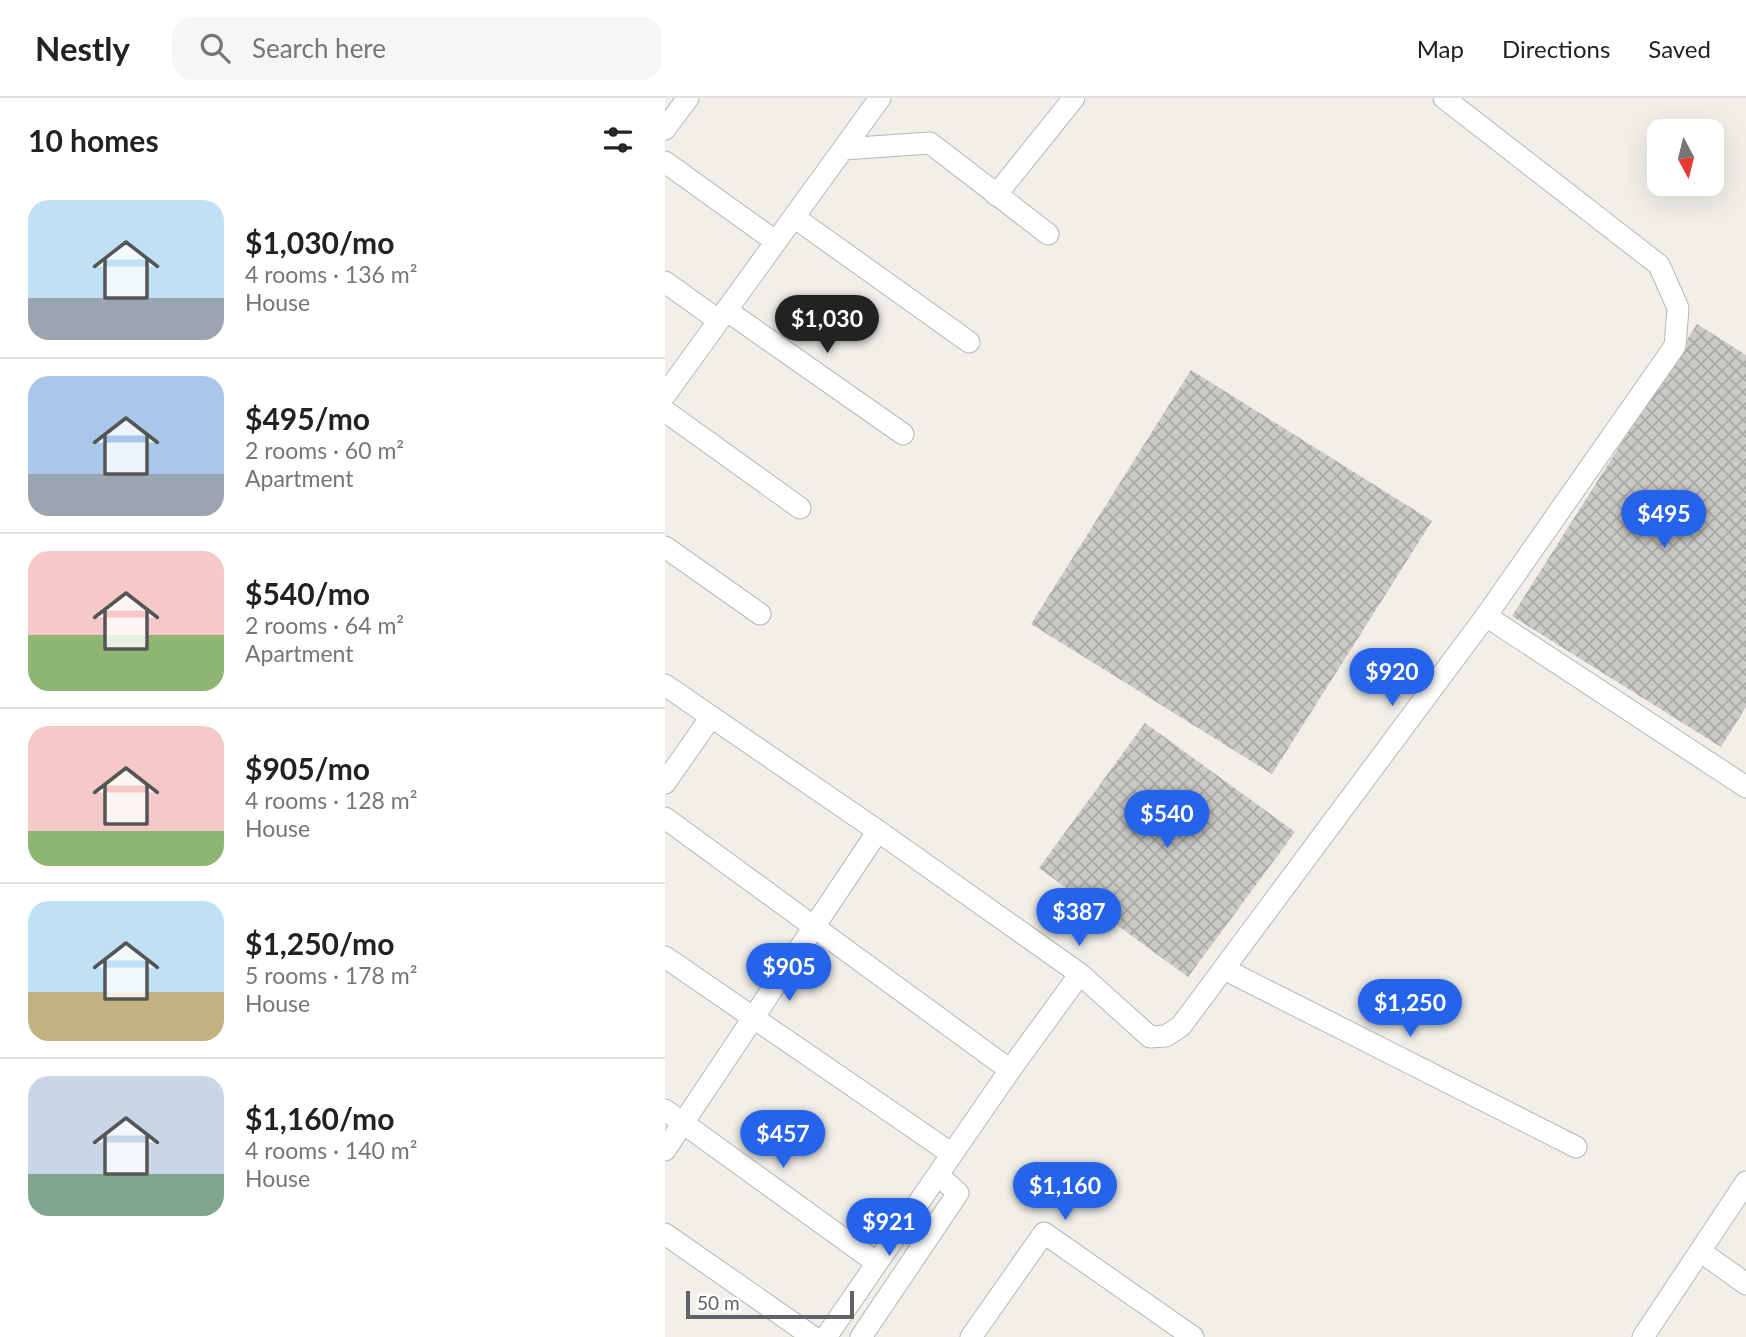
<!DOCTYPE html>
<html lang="en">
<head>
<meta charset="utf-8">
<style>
	:root { --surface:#fff; --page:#f6f6f6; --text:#222; --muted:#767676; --line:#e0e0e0; --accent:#2563eb }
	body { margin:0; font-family:Lato,sans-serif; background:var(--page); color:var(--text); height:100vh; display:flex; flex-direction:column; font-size:26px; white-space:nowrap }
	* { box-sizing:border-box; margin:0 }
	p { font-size:23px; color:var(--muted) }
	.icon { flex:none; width:38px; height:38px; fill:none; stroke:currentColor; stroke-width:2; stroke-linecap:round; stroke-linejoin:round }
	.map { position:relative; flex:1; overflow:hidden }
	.drawer { display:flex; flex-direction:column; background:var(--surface); width:665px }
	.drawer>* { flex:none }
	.needle { width:46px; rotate:173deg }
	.tools { position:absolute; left:982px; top:21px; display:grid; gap:14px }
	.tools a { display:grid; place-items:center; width:77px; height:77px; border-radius:14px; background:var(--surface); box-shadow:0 7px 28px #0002; font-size:35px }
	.scale { position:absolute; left:21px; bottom:18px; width:168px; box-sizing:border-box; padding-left:7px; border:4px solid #5f6368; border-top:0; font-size:19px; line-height:24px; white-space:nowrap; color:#5f6368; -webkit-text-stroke:5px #fff; paint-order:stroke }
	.price { position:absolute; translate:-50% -60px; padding:0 16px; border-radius:24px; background:var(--accent); color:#fff; font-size:23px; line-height:46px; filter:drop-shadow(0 2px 4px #0008) }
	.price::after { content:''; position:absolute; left:50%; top:42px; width:21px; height:16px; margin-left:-10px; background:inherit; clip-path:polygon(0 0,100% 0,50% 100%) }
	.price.current { background:#222; color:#fff }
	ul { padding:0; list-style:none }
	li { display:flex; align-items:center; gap:21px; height:175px; padding:0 28px }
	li+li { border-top:2px solid var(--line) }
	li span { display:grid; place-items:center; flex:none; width:196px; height:140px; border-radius:21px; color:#555 }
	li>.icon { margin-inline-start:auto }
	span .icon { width:84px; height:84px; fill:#fffc; stroke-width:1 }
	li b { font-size:30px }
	h2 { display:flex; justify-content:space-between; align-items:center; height:84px; padding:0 28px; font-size:30px }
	header { display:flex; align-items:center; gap:42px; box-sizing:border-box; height:98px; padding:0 35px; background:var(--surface); border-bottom:2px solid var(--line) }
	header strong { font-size:33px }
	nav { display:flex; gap:38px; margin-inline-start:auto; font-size:24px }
	.search { width:490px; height:63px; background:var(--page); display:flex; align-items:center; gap:18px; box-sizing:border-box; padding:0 24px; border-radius:21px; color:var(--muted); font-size:26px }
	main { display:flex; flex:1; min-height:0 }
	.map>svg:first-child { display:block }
</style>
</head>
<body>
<header>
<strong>Nestly</strong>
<div class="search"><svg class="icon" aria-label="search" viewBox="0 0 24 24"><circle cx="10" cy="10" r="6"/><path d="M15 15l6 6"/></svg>Search here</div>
<nav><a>Map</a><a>Directions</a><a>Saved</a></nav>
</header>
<main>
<section class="drawer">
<h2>10 homes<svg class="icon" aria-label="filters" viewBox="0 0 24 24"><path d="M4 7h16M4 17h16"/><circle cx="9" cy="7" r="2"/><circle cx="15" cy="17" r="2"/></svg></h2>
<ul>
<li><span style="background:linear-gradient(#bfe0f5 70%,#9aa5b1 0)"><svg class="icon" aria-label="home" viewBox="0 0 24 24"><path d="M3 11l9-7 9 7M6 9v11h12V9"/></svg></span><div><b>$1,030/mo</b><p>4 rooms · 136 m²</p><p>House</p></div></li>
<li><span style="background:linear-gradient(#a9c7e8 70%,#9aa5b1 0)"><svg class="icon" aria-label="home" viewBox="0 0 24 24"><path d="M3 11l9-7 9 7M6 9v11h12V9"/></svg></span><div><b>$495/mo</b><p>2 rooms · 60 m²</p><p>Apartment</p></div></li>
<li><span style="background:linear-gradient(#f6c9c9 60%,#8fb573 0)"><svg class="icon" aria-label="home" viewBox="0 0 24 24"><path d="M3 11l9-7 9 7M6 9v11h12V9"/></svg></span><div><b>$540/mo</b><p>2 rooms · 64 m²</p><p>Apartment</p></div></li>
<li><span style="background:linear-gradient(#f6c9c9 75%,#8fb573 0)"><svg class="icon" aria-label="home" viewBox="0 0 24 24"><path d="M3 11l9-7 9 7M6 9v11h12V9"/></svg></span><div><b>$905/mo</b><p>4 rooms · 128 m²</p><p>House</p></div></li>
<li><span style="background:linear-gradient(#bfe0f5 65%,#c2b280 0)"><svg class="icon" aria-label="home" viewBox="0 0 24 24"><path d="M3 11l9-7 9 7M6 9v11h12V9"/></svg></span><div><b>$1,250/mo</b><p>5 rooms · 178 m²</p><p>House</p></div></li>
<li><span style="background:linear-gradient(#c9d6e8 70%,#7fa58c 0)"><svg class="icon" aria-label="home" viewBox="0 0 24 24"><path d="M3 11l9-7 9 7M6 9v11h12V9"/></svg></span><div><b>$1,160/mo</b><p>4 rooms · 140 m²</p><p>House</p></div></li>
</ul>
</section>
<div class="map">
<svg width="1081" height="1239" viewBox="0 0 1081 1239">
	<defs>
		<pattern id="building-cross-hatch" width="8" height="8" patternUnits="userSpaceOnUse" patternTransform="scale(1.75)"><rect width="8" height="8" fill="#cccac5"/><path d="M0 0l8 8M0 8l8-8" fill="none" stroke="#a9a8a4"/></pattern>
	</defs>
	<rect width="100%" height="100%" fill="#f1efe8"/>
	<!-- building -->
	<path fill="url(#building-cross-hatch)" d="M1032,226L1081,257V609L1056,649L847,518Z
		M526,272L767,423L607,676L366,526Z
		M480,625L630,734L523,879L374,770Z"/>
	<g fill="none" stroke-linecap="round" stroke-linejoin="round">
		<!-- street casing -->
		<g stroke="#b5b8bc" stroke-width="23">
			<path id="street" d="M779,0L994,167L1013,210L1010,248L821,518
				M0,31L23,0
				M178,51L265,45L383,136
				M0,64L110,143
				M331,97L409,0
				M129,119L304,244
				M0,184L53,222
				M61,212L238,336
				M0,297L215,0
				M0,313L135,410
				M0,449L95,516
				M0,587L213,733L415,876L345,972L161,1239
				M0,685L46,619
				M0,720L345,972
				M0,859L287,1056
				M559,871L911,1049
				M415,876L485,939L501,938L516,928L821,518L1081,689
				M0,1012L212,1165
				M0,1052L213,733
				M0,1136L148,1239
				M1035,1153L1081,1186
				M196,1239L293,1095L273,1077
				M306,1239L379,1135L528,1239
				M978,1239L1081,1084"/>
		</g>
		<!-- street -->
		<use href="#street" stroke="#fff" stroke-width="21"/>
	</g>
</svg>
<div class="tools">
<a><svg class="needle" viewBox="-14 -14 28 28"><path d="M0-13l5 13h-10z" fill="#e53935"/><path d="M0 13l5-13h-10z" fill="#767676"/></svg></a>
</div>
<div class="scale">50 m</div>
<b class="price current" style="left:162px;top:257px">$1,030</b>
<b class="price" style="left:999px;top:452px">$495</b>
<b class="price" style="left:727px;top:610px">$920</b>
<b class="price" style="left:502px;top:752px">$540</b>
<b class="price" style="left:414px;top:850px">$387</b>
<b class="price" style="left:124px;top:905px">$905</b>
<b class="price" style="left:745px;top:941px">$1,250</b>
<b class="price" style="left:118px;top:1072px">$457</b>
<b class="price" style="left:400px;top:1124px">$1,160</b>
<b class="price" style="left:224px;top:1160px">$921</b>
</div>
</main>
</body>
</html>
